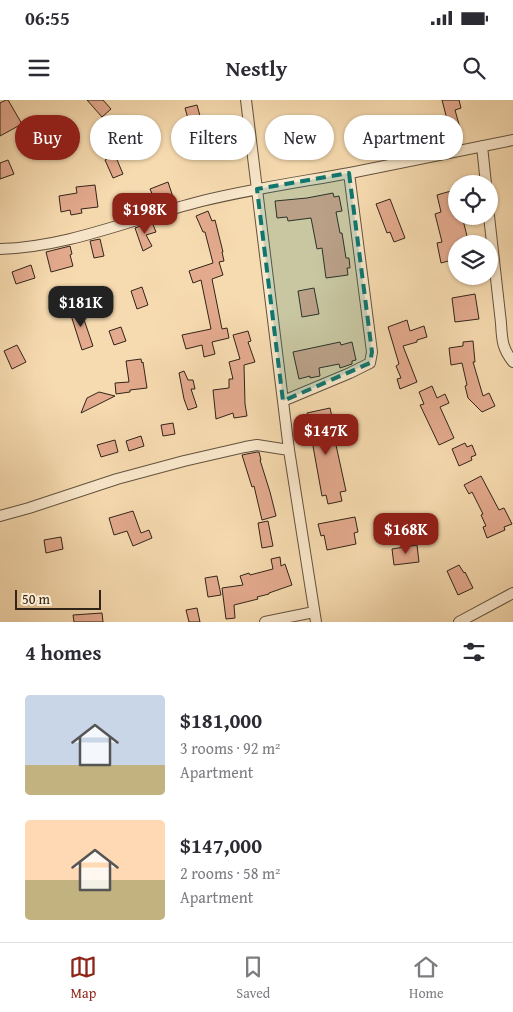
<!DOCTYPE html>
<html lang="en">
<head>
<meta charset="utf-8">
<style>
	:root { --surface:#fff; --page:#f7f7f7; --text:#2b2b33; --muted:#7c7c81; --line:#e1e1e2; --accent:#8f2418 }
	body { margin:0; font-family:"Gentium Book Plus",serif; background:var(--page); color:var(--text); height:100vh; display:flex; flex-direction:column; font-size:19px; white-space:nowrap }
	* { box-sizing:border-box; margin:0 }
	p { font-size:16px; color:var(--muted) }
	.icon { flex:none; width:28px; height:28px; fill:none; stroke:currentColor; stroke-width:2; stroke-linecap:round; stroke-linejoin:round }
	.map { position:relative; height:522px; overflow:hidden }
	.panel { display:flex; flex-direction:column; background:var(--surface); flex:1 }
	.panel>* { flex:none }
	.top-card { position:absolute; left:15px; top:15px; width:484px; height:45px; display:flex; gap:10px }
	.controls { position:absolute; left:448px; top:75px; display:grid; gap:10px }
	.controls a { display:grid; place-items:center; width:50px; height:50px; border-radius:50%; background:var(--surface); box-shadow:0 1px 4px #0004; font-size:25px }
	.scale { position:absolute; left:15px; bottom:12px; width:86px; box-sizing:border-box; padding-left:5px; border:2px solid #312418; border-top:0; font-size:14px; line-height:18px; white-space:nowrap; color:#312418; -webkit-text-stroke:4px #fae8cc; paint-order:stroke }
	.price { position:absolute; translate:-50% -42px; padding:0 11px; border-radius:10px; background:var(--accent); color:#fff; font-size:16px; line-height:32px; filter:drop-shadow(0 1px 2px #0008) }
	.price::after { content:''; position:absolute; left:50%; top:30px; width:15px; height:11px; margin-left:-8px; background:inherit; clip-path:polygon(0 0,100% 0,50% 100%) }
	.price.on { background:#222; color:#fff }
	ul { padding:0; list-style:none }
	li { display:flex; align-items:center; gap:15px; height:125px; padding:0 25px }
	li span { display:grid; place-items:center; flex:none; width:140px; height:100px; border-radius:5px; color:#555 }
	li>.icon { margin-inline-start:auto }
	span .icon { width:60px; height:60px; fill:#fffc; stroke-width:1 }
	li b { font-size:21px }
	h2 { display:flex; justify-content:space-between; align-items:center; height:60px; padding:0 25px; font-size:21px }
	.pill { padding:0 18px; border-radius:22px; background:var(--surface); box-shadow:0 1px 4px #0004; font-size:18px; line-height:45px }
	.pill.on { background:var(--accent); color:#fff }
	.status { display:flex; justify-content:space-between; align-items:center; height:35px; padding:0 25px; background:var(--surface); direction:ltr }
	.status svg { height:14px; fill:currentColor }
	header { display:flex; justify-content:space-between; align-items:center; height:65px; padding:0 25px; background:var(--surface); font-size:22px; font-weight:700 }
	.dock { display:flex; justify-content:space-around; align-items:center; height:70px; border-top:1px solid var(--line); background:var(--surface); font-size:14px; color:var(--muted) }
	.dock a { display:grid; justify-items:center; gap:2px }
	.dock .on { color:var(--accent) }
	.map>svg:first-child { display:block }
</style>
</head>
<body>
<div class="status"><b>06:55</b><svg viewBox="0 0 49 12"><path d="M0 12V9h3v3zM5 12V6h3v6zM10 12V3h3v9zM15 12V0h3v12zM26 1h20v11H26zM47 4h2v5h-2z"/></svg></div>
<header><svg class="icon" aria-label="menu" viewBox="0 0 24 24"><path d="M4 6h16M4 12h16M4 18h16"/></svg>Nestly<svg class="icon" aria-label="search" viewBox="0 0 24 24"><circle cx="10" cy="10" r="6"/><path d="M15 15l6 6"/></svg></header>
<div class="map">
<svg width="513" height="522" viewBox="0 0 513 522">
	<rect width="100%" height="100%" fill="#f7dbb0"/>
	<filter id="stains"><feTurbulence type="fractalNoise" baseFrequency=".004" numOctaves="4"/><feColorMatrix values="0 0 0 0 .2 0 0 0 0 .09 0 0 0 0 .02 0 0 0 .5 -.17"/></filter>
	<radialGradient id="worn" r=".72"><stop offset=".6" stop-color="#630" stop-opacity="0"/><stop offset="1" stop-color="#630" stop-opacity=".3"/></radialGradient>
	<!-- building -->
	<path fill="#e4aa8e" stroke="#312418" d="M6,0H8L22,24L0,36V3Z
		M87,0H103L111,9L102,17Z
		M442,0H459L461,8L455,10L460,28L450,31Z
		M197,5L203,27L191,30L185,8Z
		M41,21L46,32L40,34L44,44L34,48L30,38L23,41L18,31Z
		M115,55L123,74L113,78L105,60Z
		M8,60L14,74L0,79V63Z
		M168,82L173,97L156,103L150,89Z
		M95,85L98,107L81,109L82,113L71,115L70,110L61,112L59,96L77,93L76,87Z
		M451,91L456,108V116H462L469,144H456V159L441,163L437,143L442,142L435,114L441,112L437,95Z
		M333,93L334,97L339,96L342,111L336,112L340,133H342L346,158H349L350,168H347L348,175L326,178L322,148L317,149L311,118L288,121L287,117L277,118L275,101L307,98Z
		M390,99L405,138L394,142L390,132L387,133L376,104Z
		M208,111L212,121L215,120L223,152H222L224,161L219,162L223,175L212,179L222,229L227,228L229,238L212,242L215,254L204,257L202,245L186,249L182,235L211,229L201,180L193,183L189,171L213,163L205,132H203L196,116Z
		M152,122L156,132L146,135L152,146L143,151L135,128Z
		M100,139L104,156L94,158L90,141Z
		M70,146L72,154L70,155L73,166L51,172L46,152Z
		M31,165L35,178L16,184L12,172Z
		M142,187L148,205L137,209L131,191Z
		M314,188L319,214L302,217L298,191Z
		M475,194L479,219L455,222L452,198Z
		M79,205L93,246L82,250L69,209Z
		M407,220L410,231L424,226L427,237L417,240V242L403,246L417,282L400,289L397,279L401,278L396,266L399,264L388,227Z
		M121,227L126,241L114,245L109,231Z
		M248,231L251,241L248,242L255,262L244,265L245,304L247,316L234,318L233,313L216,319L213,290L229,288V279H233L229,262L240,259L233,235Z
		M473,241L475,262H473L483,296L489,293L495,306L482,312L468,298L465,286L467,285L462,263L451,265L449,248L463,246V242Z
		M340,242L341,245L352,242L356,260L352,261V264L340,268L339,264L319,268L320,276L310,278V276L299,279L293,252Z
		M17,245L26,262L12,269L4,251Z
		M141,259L142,263L143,262L147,288L130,290V292L116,294L115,283L129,282L126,261Z
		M184,271L188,280H193L195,289H191L197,307L188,310L184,299L179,273Z
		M432,286L437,298L445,294L449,303L440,307L454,338L439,345L420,305L424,304L419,292Z
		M99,292L115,296L81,313L87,298Z
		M330,308L333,321L329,322L334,345H336L346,391L340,392L342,401L328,404L326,395L322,396L307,313Z
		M173,323L175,334L163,336L161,325Z
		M141,336L144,346L129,351L126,341Z
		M115,340L118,352L101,357L97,345Z
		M465,343L467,347L472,345L476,355L471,357L472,360L459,366L452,349Z
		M257,352H259L261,360H260L270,392L276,416L262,420L254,386L252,387L242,355Z
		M481,376L499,410L504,408L512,424L504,427L505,430L487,438L483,427L486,426L481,415L483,414L472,392L469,394L464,385Z
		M133,411L141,433L149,430L152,438L133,446L127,431L114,435L109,418Z
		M355,417L358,432L354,433L356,444L327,450L324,435L321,436L318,424Z
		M268,421L273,446L262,448L258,423Z
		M61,437L63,449L46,453L44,440Z
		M417,445L419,462L394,465L392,449Z
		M280,457L281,466L285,464L292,485L269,493V494L257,497L258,499L234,505L235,518L226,519L222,488L243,485L240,476L249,473L250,475L273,469L271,459Z
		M459,465L464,473L465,472L473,488L458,495L447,471Z
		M217,476L221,495L208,497L205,478Z
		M197,508L200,522H189L186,510Z
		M102,513L103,522H74L73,515Z"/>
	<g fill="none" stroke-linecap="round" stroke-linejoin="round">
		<!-- minor casing -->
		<g stroke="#62523e" stroke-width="12">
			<path id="minor" d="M246,0L289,350L316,522
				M482,46L486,84
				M489,116L501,223C502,240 502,248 513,262
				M0,149C70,147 134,118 202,101C250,89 300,82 350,73C404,62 459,51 513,40
				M283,301L350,273L370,263L372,252L349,73
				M0,416L29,408L117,379L184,361L245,347L257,345L289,350
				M265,522L314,512
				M459,522L513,493"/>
		</g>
		<!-- minor -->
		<use href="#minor" stroke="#fae8cc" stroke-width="10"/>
	</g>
	<!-- marked area -->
	<path fill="#0f766e" fill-opacity="0.2" stroke="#0f766e" stroke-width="4" stroke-dasharray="10 6" stroke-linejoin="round" d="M349,73L372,252L370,263L283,301L257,89Z"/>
	<rect width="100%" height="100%" filter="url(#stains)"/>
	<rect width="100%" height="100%" fill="url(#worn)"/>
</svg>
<div class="controls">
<a><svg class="icon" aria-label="locate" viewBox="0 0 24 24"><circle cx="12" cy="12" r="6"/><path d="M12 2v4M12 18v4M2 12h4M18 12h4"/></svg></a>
<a><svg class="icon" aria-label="layers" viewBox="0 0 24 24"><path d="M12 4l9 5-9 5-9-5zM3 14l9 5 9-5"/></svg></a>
</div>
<div class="scale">50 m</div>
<b class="price" style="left:145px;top:135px">$198K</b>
<b class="price on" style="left:81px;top:228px">$181K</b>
<b class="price" style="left:326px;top:356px">$147K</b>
<b class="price" style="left:406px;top:455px">$168K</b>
<div class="top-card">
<a class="pill on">Buy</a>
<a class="pill">Rent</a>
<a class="pill">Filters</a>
<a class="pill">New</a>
<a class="pill">Apartment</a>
</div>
</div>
<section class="panel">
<h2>4 homes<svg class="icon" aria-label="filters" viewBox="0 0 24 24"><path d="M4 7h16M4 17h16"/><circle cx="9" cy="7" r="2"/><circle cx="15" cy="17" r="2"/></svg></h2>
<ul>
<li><span style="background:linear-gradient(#c9d6e8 70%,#c2b280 0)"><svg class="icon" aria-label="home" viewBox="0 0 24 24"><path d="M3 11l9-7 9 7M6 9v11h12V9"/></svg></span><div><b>$181,000</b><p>3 rooms · 92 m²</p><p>Apartment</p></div></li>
<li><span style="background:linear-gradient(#ffd9b3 60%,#c2b280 0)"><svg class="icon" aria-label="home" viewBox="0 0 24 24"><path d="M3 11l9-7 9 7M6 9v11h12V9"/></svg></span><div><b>$147,000</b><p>2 rooms · 58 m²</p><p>Apartment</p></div></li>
</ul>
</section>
<nav class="dock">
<a class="on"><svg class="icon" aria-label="map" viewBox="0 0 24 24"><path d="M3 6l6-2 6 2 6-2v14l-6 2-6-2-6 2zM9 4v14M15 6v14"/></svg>Map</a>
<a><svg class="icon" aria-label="saved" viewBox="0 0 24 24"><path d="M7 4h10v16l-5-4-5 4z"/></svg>Saved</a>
<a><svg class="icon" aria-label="home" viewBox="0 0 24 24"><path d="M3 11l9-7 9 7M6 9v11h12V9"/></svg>Home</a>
</nav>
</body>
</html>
